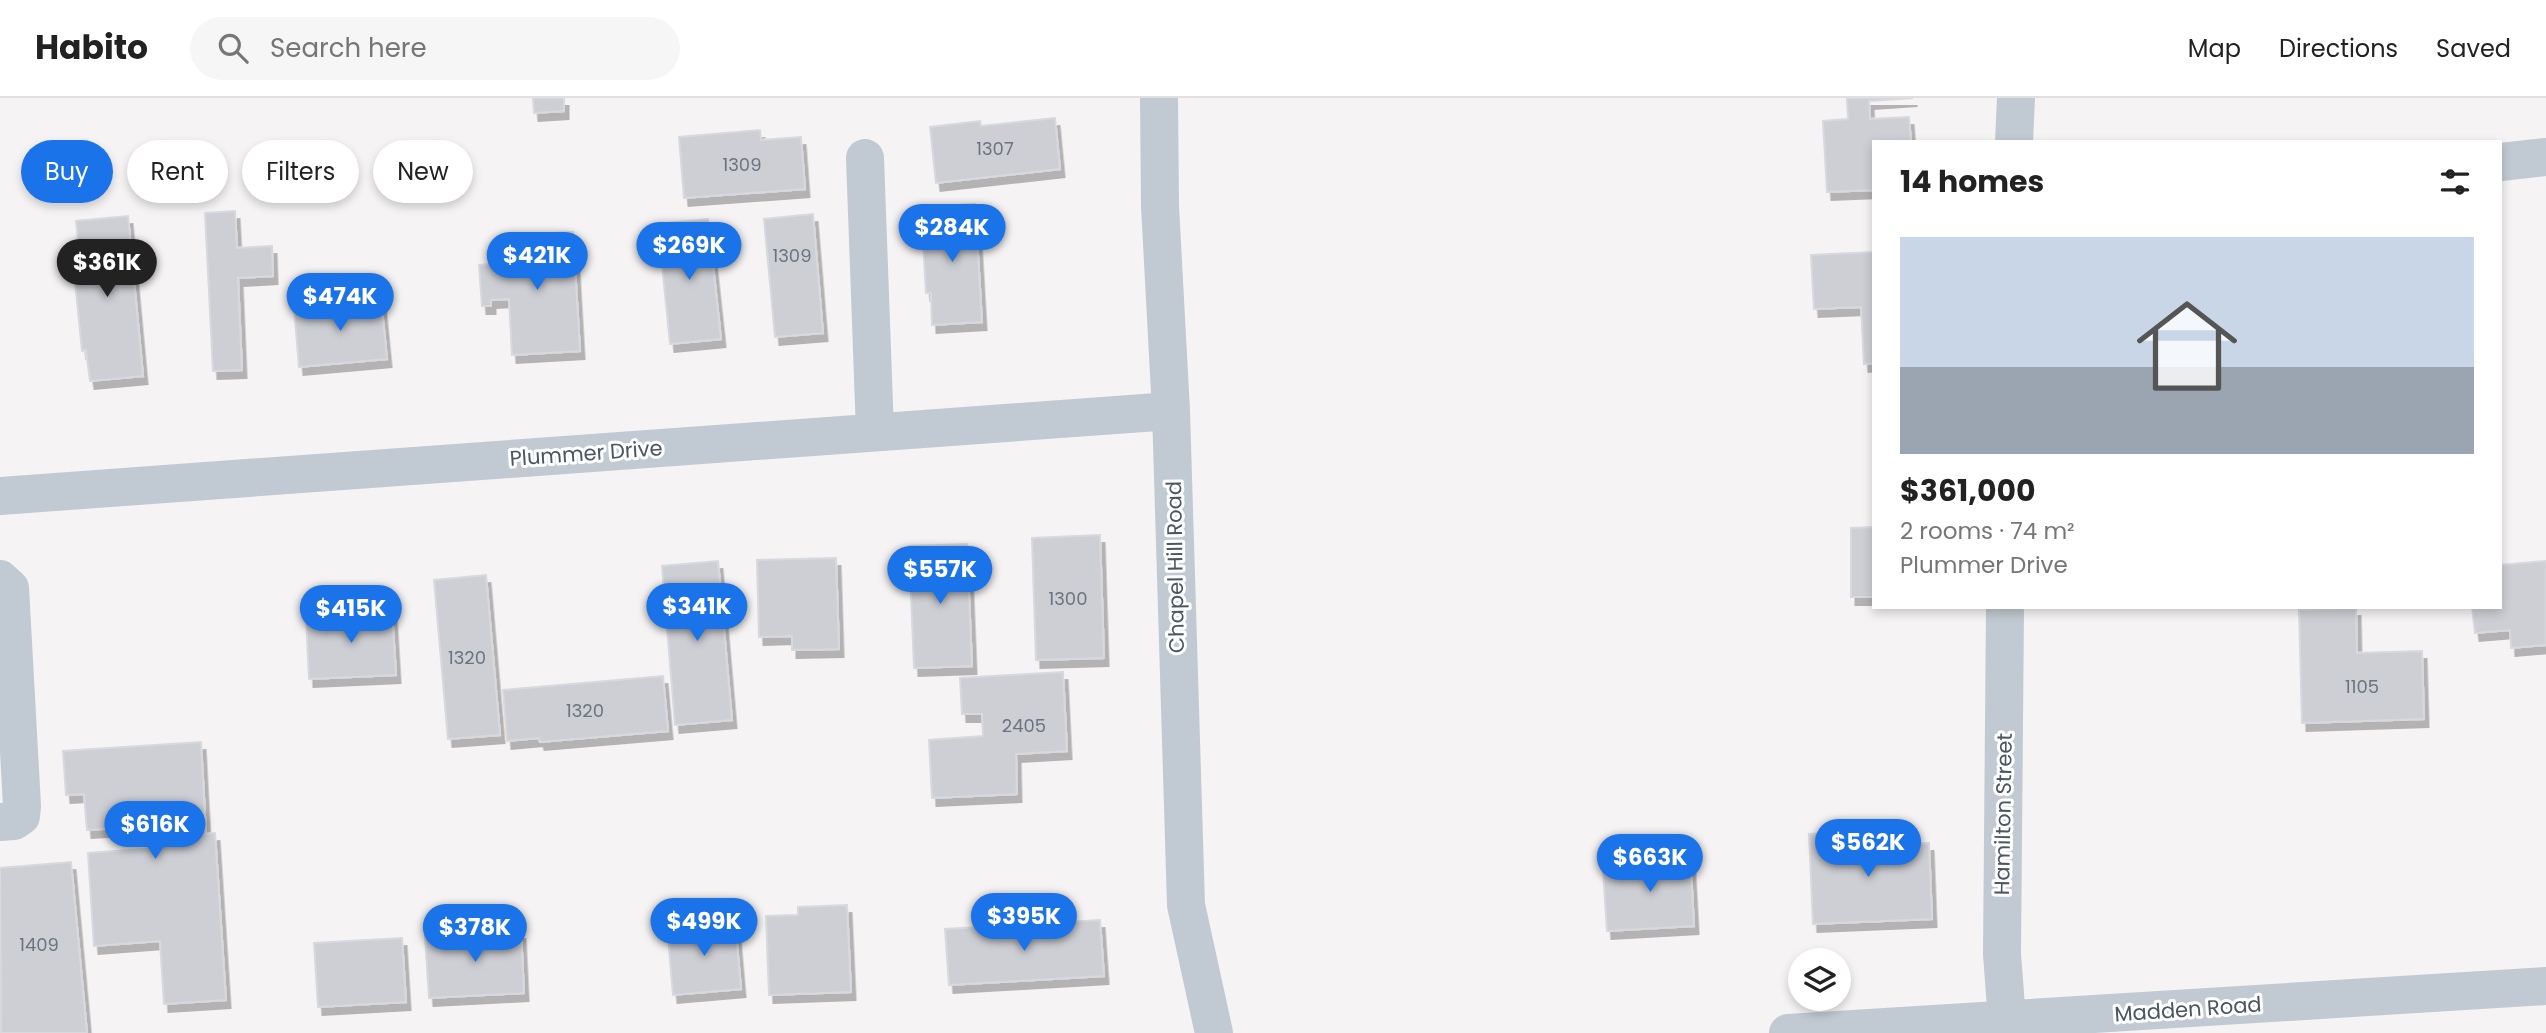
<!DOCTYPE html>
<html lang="en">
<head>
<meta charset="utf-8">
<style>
	:root { --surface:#fff; --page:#f6f6f6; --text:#222; --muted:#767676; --line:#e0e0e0; --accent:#1a73e8 }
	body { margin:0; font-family:Poppins,sans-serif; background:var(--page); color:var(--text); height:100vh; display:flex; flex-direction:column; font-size:26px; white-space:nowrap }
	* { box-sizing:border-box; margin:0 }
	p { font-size:23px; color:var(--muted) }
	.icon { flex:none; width:38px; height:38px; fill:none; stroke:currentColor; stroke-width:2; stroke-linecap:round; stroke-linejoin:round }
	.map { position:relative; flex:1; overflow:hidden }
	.details { position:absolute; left:1872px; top:42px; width:630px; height:469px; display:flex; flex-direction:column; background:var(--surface); border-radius:0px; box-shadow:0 4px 10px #0003 }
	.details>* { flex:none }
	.top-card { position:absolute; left:21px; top:42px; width:665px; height:63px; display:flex; gap:14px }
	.tools { position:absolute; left:1788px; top:850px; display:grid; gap:14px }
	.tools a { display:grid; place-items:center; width:63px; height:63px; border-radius:50%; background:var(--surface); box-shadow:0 4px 10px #0003; font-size:35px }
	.price { position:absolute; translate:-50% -60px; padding:0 16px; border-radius:24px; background:var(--accent); color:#fff; font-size:23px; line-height:46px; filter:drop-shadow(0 2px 4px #0008) }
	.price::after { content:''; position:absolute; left:50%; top:42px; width:21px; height:16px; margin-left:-10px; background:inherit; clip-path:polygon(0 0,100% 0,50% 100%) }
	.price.active { background:#222; color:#fff }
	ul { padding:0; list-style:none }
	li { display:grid; align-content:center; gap:14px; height:371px; padding:0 28px }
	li+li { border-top:2px solid var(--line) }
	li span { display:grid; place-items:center; height:217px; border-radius:0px; color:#555 }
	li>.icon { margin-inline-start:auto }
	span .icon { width:126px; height:126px; fill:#fffc; stroke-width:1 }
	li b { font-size:30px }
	h2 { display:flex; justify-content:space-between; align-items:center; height:84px; padding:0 28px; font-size:30px }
	.pill { padding:0 24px; border-radius:32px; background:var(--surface); box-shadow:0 4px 10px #0003; font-size:24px; line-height:63px }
	.pill.active { background:var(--accent); color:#fff }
	header { display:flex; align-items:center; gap:42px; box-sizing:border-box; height:98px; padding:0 35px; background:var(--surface); border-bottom:2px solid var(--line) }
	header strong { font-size:33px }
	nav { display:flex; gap:38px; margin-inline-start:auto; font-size:24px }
	.search { width:490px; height:63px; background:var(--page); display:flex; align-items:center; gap:18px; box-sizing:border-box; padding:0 24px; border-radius:38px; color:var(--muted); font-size:26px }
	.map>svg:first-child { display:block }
</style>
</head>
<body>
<header>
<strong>Habito</strong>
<div class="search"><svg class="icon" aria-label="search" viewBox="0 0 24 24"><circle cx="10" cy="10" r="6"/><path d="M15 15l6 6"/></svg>Search here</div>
<nav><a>Map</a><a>Directions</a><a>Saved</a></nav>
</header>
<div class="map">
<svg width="2546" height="935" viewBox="0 0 2546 935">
	<defs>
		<filter id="shadow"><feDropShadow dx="4.5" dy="8" stdDeviation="0" flood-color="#0004"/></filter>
	</defs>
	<rect width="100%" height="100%" fill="#f5f3f3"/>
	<!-- building -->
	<path fill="#cdcfd5" stroke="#d7d9de" stroke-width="2" filter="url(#shadow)" d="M533,0H564V13L534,15Z
		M1847,0H1913L1869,3L1870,21L1909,19L1911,44H1874V92L1827,94L1823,23L1848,21Z
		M1055,20L1060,71L936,85L930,29L980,23L981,28Z
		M760,32L761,42L801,39L805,91L684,100L679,39Z
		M975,106L982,224L932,227L931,195H926L921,109Z
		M235,113L237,150L272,148L273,178L238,180L242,272L213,273L205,115Z
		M813,116L823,235L775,239L764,121Z
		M128,118L143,278L90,283L86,252L82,253L72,153L79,152L76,123Z
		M708,121L721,241L670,246L658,126Z
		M573,134L580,253L512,257L509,201L491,202V208H482L479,167L509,165L508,137Z
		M1874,154V265L1864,266L1861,209L1814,211L1811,157Z
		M381,201L387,261L299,269L294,209Z
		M1874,429V499H1851V430Z
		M1100,437L1104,560L1036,562L1032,440Z
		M967,446L972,568L914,570L909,448Z
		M836,460L839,551L792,552V538L759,539L757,462Z
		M718,463L732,622L675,627L662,468Z
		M2546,463V547L2511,550L2510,532L2475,535L2472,509H2501V467Z
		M486,477L500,637L448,641L434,482Z
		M2356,510L2357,555L2422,553L2424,621L2302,625L2299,512Z
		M392,512L396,577L309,581L306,517Z
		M1063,574L1067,653L1016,656L1017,696L932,700L929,642L983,638L982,616H962L960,580Z
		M663,578L668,633L540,644L539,640L507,643L503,592Z
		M201,644L206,736L215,735L226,902L164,906L160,843L94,848L88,755L157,750L156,728L87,732L84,696L66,697L63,653Z
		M1889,732V747L1929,745L1932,821L1813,826L1809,736Z
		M1690,754L1694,828L1607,833L1603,772L1637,771L1636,757Z
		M71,764L87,935H1L0,770Z
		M847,807L851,894L769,897L766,818L798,817V809Z
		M1100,822L1104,878L949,887L945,831Z
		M735,823L741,891L673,897L667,827Z
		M521,833L524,895L429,900L425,838Z
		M402,840L406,904L318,909L314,845Z"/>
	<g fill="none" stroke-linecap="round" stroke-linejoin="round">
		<!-- minor -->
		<path stroke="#c1cad2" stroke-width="38" d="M1159,0L1160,108L1171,313L1186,807L1214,935
			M2014,44L2016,0
			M865,60L875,334
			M2501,64L2546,59
			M0,398L1171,313
			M0,481L10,490L22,708L21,718L14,723L0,724
			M2005,509L2002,856L2007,922
			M1788,935L2546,888"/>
	</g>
	<g text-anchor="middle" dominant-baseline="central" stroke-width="6" stroke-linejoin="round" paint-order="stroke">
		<!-- number labels -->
		<g font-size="18" fill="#6b747e">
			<text x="995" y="50">1307</text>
			<text x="742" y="66">1309</text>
			<text x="792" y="157">1309</text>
			<text x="1068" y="500">1300</text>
			<text x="467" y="559">1320</text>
			<text x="2362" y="588">1105</text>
			<text x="585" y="612">1320</text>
			<text x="1024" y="627">2405</text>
			<text x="39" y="846">1409</text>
		</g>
		<!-- street labels -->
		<g font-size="21" fill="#4a5661" stroke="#fff">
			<text transform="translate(586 355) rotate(-4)">Plummer Drive</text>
			<text transform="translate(1175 469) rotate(-91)">Chapel Hill Road</text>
			<text transform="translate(2003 716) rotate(-89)">Hamilton Street</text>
			<text transform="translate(2188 911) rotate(-4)">Madden Road</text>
		</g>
	</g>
</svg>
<div class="tools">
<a><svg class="icon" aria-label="layers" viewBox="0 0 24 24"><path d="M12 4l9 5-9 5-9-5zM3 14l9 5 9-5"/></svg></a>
</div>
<b class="price" style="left:952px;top:166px">$284K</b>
<b class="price" style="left:689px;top:184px">$269K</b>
<b class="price" style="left:537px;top:194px">$421K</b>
<b class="price active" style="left:107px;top:201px">$361K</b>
<b class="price" style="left:340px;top:235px">$474K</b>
<b class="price" style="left:940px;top:508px">$557K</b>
<b class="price" style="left:697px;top:545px">$341K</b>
<b class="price" style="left:351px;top:547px">$415K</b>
<b class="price" style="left:155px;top:763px">$616K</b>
<b class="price" style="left:1868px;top:781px">$562K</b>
<b class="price" style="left:1650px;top:796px">$663K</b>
<b class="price" style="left:1024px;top:855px">$395K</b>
<b class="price" style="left:704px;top:860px">$499K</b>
<b class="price" style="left:475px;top:866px">$378K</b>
<div class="top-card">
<a class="pill active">Buy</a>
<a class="pill">Rent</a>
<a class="pill">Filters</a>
<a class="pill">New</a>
</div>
<section class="details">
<h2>14 homes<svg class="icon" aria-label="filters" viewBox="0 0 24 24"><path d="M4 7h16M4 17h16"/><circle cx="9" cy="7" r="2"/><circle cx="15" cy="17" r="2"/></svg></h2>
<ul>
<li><span style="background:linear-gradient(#c9d6e8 60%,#9aa5b1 0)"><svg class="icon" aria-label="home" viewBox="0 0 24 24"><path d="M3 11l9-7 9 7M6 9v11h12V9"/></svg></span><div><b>$361,000</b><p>2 rooms · 74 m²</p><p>Plummer Drive</p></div></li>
</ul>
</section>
</div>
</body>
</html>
